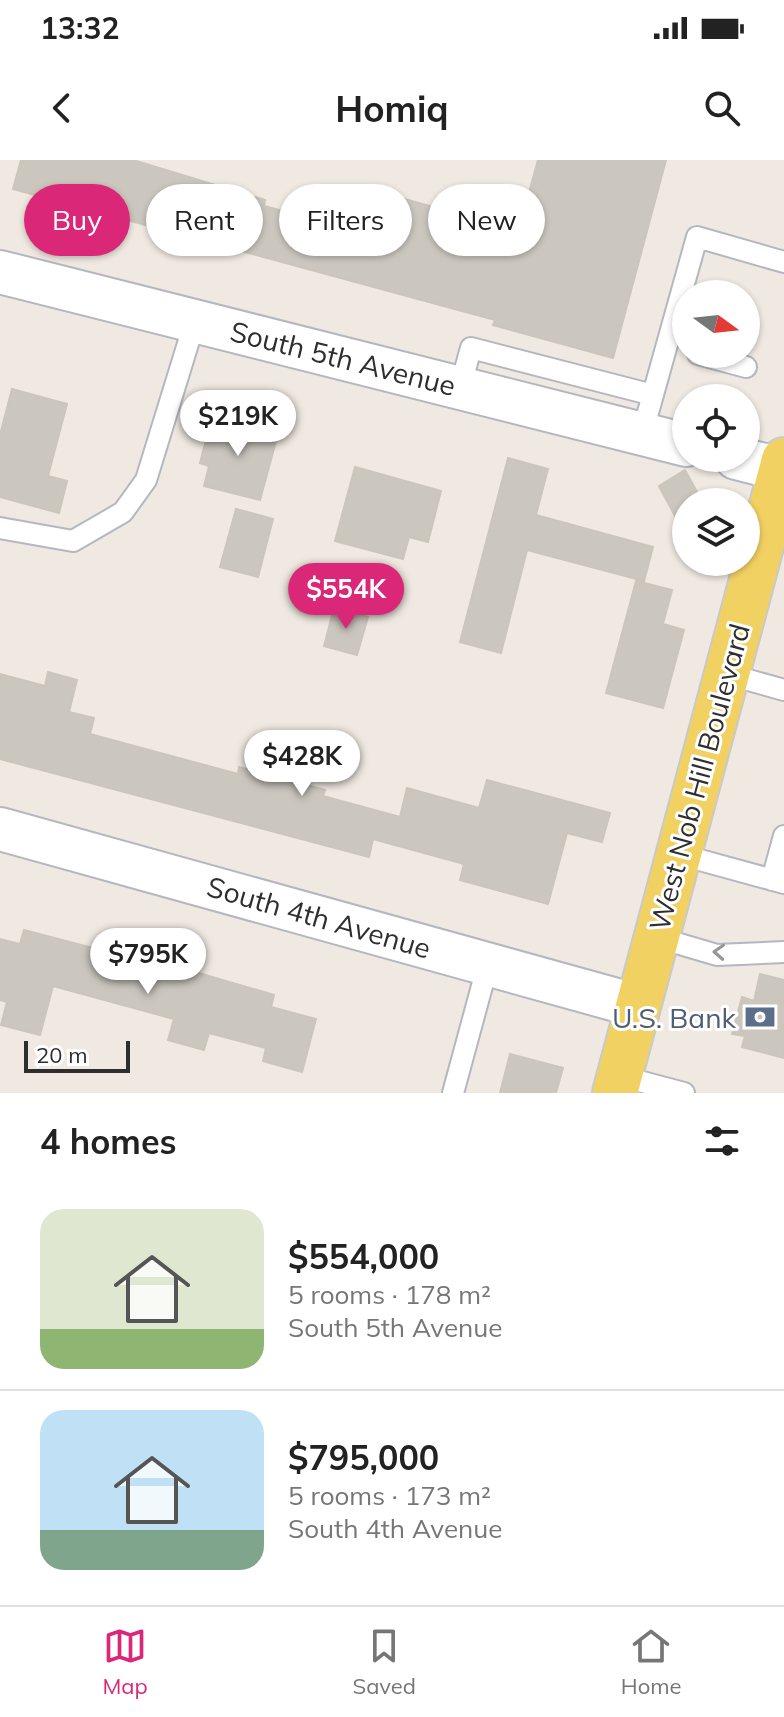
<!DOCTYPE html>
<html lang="en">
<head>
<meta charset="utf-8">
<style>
	:root { --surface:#fff; --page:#f6f6f6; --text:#222; --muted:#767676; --line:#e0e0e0; --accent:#db2777 }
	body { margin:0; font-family:Mulish,sans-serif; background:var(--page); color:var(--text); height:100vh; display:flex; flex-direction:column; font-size:30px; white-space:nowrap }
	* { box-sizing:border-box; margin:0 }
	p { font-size:26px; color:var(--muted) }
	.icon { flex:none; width:44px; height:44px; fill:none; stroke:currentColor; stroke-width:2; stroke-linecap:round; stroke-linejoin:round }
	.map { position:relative; height:933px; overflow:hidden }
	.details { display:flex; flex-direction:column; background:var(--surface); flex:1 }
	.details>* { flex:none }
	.top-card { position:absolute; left:24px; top:24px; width:736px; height:72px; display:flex; gap:16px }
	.needle { width:52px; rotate:105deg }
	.controls { position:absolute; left:672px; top:120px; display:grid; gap:16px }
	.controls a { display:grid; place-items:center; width:88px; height:88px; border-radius:50%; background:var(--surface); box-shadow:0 2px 6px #0004; font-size:40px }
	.scale { position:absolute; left:24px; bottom:20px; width:106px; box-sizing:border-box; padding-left:8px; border:4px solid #2e2e2e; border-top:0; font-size:22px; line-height:28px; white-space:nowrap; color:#2e2e2e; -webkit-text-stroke:6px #fff; paint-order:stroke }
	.price { position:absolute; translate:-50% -68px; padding:0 18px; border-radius:28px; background:#fff; color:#222; font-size:26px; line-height:52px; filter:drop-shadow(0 2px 4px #0008) }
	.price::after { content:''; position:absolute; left:50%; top:48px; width:24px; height:18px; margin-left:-12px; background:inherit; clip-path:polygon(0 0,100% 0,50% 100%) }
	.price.on { background:var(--accent); color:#fff }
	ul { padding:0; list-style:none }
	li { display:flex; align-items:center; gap:24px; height:200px; padding:0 40px }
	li+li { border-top:2px solid var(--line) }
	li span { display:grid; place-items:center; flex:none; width:224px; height:160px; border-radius:24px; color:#555 }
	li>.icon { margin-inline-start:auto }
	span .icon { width:96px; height:96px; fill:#fffc; stroke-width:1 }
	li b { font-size:34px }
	h2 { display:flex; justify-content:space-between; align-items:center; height:96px; padding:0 40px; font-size:34px }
	.chip { padding:0 28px; border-radius:36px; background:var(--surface); box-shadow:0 2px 6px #0004; font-size:28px; line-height:72px }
	.chip.on { background:var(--accent); color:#fff }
	.status { display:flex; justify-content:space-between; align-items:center; height:56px; padding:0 40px; background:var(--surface); direction:ltr }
	.status svg { height:22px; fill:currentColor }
	header { display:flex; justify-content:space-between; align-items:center; height:104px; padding:0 40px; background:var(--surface); font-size:36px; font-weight:700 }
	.tabs { display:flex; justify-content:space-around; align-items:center; height:112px; border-top:2px solid var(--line); background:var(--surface); font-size:22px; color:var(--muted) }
	.tabs a { display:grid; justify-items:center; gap:4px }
	.tabs .on { color:var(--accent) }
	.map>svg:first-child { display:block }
</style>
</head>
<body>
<div class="status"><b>13:32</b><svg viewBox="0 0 49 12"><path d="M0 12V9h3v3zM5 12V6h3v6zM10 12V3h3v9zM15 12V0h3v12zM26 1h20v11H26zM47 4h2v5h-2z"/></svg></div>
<header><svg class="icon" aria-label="back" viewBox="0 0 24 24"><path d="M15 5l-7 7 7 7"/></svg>Homiq<svg class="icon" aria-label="search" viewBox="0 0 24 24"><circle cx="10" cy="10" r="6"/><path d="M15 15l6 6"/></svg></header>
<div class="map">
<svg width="784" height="933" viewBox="0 0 784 933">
	<rect width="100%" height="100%" fill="#efe9e1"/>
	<!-- building -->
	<path fill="#cbc7bf" stroke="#cbc5ba" stroke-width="2" d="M21,0H133L265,40L264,46L317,60L325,30L391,47L394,36L451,52L452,47L520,65L538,0H666L613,198L493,165L495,160L13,29Z
		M12,229L67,244L48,316L67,321L59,353L0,337V275Z
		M212,257L278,274L260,340L204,326L209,306L200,303Z
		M508,298L548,309L536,355L653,387L644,421L527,390L501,493L460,482Z
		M355,307L441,331L428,382L409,377L403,399L335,381Z
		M685,310L702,341L686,342V350L675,356L659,326Z
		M236,349L273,359L258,417L220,407Z
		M636,421L672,430L663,464L684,470L663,548L606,533Z
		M334,448L368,457L357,495L324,486Z
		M48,512L77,520L69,552L94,558L90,574L238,614L239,607L325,630L323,636L400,657L407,628L479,648L487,620L610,653L602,682L567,673L548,744L460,720L464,704L373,679L369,697L0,599V514L45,526Z
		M24,770L108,792L110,787L274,835L271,847L316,859L302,912L263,901L266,888L209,873L204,890L168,880L174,859L53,826L40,875L1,865L7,842L0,840V779L20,784Z
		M760,814L784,820V898L742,887L745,876L732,874L742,837L754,841Z
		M510,894L563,908L556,933H500Z"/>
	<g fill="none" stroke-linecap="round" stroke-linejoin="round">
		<!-- lane casing -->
		<g stroke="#b4b7c1" stroke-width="24">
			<path id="lane" d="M698,194L746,207
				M460,228L471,188L653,235
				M642,274L697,77L784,102
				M0,368L73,381L123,352L146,320L195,161
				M727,514L784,530
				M678,694L784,723
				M772,720L784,676
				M656,777L717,795L784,792
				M620,916L684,933
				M453,933L488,804"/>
		</g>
		<!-- street casing -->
		<g stroke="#b4b7c1" stroke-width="46">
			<path id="street" d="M0,112L686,285
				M736,298L784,310
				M0,669L638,846"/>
		</g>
		<!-- primary casing -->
		<g stroke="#c9c9c9" stroke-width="48">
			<path id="primary" d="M615,933L784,300"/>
		</g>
		<!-- lane -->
		<use href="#lane" stroke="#fff" stroke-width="20"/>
		<!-- street -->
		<use href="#street" stroke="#fff" stroke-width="42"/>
		<!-- primary -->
		<use href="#primary" stroke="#f2d163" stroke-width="44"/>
	</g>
	<!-- one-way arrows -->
	<defs><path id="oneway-chevron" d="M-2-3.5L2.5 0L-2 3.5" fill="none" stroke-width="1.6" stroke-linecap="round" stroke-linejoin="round" transform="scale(2)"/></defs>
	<use stroke="#969696" href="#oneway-chevron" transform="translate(719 792) rotate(-177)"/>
	<!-- icons -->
	<defs>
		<g id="bank-bare" transform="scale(2.4)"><path d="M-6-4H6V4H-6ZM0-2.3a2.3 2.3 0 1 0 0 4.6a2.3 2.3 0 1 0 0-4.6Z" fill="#5c6f8a" stroke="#fff" stroke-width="2.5" paint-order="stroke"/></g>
	</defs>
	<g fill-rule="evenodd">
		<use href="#bank-bare" x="760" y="857"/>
	</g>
	<g text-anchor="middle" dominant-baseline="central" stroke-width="6" stroke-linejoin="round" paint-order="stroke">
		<!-- street labels -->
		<g font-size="28" fill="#2e2e2e" stroke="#fff">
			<text transform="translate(343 198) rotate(14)">South 5th Avenue</text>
			<text transform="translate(699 617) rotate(-75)">West Nob Hill Boulevard</text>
			<text transform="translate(319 757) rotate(16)">South 4th Avenue</text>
		</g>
		<!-- service labels -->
		<g font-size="28" fill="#4e5e75" stroke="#fff" text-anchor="end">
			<text x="736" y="857">U.S. Bank</text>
		</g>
	</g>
</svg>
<div class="controls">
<a><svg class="needle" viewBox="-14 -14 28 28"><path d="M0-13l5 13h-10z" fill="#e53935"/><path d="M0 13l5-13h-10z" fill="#767676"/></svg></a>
<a><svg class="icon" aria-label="locate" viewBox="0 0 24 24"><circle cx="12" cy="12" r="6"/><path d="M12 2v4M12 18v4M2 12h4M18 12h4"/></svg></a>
<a><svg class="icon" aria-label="layers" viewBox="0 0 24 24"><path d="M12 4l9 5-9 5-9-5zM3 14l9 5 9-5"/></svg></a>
</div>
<div class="scale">20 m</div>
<b class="price" style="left:238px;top:298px">$219K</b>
<b class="price on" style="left:346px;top:471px">$554K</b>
<b class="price" style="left:302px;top:638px">$428K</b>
<b class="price" style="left:148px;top:836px">$795K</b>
<div class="top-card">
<a class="chip on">Buy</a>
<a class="chip">Rent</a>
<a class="chip">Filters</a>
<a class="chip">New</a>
</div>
</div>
<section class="details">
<h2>4 homes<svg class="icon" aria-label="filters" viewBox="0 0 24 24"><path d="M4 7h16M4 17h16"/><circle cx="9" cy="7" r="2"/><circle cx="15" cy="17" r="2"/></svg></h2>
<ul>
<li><span style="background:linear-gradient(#dfe7d0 75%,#8fb573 0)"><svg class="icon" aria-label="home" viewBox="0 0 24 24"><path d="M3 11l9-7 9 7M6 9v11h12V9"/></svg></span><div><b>$554,000</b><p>5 rooms · 178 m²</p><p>South 5th Avenue</p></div></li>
<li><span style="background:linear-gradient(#bfe0f5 75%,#7fa58c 0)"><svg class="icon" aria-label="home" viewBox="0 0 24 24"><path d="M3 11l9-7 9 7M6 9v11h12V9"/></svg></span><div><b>$795,000</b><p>5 rooms · 173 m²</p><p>South 4th Avenue</p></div></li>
</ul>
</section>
<nav class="tabs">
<a class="on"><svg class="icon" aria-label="map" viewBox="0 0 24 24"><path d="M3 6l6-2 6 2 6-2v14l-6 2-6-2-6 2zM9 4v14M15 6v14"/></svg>Map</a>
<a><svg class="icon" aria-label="saved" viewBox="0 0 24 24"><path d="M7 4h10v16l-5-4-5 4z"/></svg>Saved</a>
<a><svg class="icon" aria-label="home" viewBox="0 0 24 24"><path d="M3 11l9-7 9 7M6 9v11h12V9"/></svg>Home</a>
</nav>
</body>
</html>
